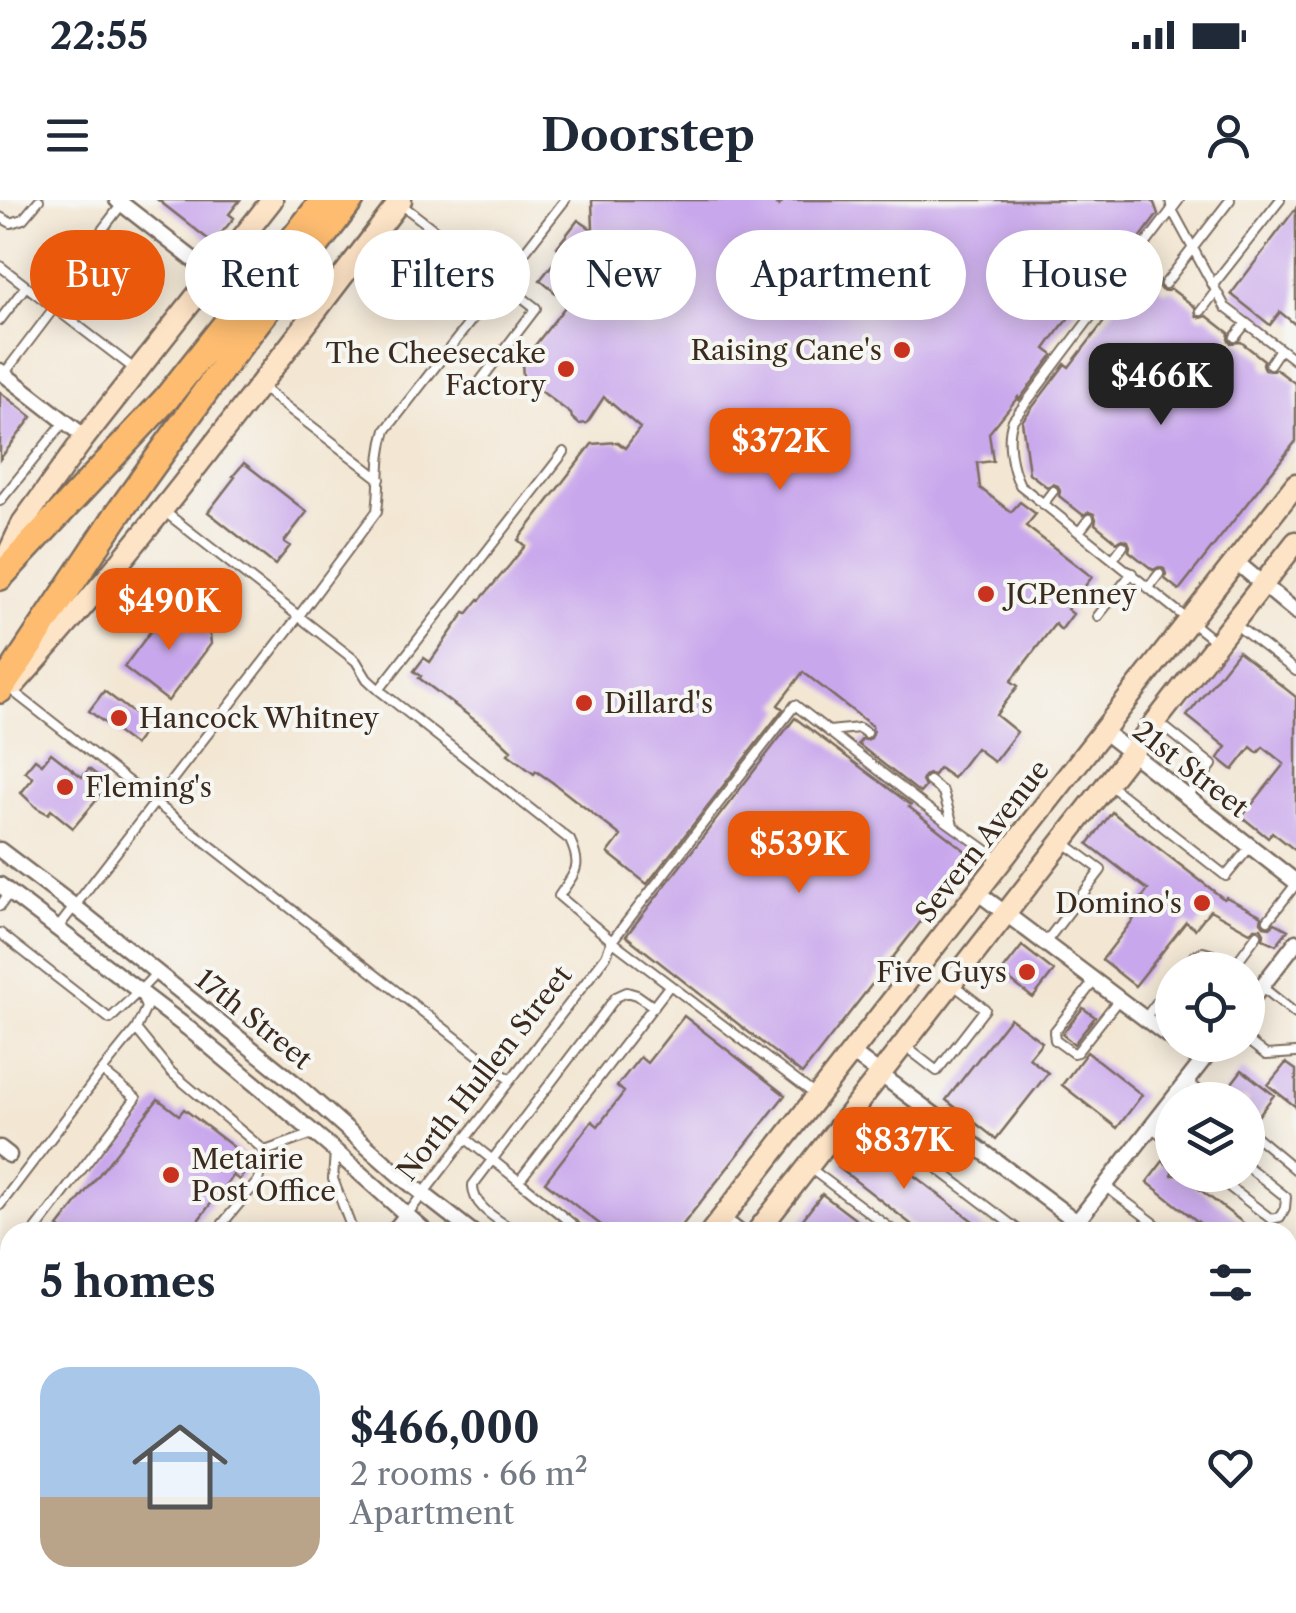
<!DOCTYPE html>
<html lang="en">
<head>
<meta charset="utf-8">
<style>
	:root { --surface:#fff; --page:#f6f6f7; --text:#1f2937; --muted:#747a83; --line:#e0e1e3; --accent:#ea580c }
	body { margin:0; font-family:"Libre Caslon Text",serif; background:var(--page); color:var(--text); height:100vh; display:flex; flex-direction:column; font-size:38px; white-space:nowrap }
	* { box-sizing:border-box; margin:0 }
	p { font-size:32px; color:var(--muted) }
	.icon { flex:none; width:55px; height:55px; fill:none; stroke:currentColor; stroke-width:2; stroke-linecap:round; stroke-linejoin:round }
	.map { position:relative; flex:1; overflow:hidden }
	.drawer { position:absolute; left:0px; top:1022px; width:1298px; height:392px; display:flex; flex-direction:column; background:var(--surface); border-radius:30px 30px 0 0; box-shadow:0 5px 25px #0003 }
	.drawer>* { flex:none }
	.hud { position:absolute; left:30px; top:30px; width:1238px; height:90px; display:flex; gap:20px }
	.buttons { position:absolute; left:1155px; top:752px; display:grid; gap:20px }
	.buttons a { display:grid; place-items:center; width:110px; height:110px; border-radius:50%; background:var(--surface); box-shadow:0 5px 25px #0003; font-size:50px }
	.price { position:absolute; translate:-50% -85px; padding:0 22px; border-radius:20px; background:var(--accent); color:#fff; font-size:32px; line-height:65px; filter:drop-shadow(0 2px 5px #0008) }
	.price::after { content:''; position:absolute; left:50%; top:60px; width:30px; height:22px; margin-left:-15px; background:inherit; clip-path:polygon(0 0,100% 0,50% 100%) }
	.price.selected { background:#222; color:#fff }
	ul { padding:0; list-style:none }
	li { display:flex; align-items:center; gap:30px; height:250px; padding:0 40px }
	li+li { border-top:2px solid var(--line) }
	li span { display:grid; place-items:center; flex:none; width:280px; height:200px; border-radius:30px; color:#555 }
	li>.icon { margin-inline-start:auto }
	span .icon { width:120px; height:120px; fill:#fffc; stroke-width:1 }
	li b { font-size:42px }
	h2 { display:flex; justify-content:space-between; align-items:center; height:120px; padding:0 40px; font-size:42px }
	.pill { padding:0 35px; border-radius:45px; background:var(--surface); box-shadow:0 5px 25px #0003; font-size:35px; line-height:90px }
	.pill.selected { background:var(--accent); color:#fff }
	.status { display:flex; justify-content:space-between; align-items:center; height:70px; padding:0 50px; background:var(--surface); direction:ltr }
	.status svg { height:28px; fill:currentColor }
	header { display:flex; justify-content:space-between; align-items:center; height:130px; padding:0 40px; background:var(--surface); font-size:45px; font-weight:700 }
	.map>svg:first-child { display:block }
</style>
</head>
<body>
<div class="status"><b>22:55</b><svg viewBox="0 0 49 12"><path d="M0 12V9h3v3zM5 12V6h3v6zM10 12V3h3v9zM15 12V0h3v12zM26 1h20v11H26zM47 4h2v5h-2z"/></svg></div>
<header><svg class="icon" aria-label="menu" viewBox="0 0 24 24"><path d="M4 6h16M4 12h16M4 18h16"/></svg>Doorstep<svg class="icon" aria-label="person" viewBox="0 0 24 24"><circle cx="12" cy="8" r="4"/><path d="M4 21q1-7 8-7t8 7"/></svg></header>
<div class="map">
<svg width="1296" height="1413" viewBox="0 0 1296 1413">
	<rect width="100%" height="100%" fill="#f6f6f2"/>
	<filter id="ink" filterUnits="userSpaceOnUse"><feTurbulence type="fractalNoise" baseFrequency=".01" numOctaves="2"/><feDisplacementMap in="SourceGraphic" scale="20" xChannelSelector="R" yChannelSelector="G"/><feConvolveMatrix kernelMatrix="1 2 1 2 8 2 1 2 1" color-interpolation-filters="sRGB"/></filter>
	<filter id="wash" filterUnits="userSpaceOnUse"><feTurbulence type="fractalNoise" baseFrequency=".0048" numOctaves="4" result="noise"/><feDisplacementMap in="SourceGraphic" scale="40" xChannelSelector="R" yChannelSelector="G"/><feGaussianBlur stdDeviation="2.25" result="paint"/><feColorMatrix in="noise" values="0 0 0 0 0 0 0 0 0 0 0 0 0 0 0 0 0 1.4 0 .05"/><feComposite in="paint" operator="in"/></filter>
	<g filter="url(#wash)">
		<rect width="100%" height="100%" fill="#f3e7d4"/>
		<g id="blocks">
			<!-- building -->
			<path fill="#c9a7ec" d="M158,0H240L229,14L234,18L213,43Z
				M592,0H772L779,6L784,0H1150L1154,3L1158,14L1103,88L1096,84L1058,131L1045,149L1053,155L1019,200L1018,197L989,233L993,261L977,263L980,288L1011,312L1020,302L1036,314L1026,326L1092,377L1067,409L1073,414L1061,430L1055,424L1011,481L1018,486L996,515L1017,532L994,562L976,548L953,578L939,568L934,575L929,574L924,576L922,581L925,587L920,593L858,544L862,539L866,540L871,538L873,533L872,526L803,472L778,505L783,509L647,684L608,653L621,636L552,582L536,571L534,574L508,554L511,550L497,537L419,478L421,476L414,471L424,458L430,462L465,412L467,414L479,399L480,400L509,366L525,346L518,340L592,244L617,242L625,248L640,228L604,197L587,223L579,224L572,218L571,214L523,177L522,162L568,103L540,80L562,52L557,47L578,20L593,30Z
				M1296,8V125L1280,112L1270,125L1231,94Z
				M1140,65L1159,79L1158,86L1161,90L1167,91L1171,89L1195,107L1196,116L1201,118L1207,116L1229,133L1228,139L1231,143L1241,142L1264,160L1263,164L1265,170L1270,171L1276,169L1296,184V241L1179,390L1165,379L1166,374L1164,369L1159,367L1153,370L1129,351L1130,346L1128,341L1123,339L1117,342L1095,324L1096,319L1094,314L1089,312L1083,315L1059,296L1060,291L1058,286L1053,284L1047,287L1029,273L1022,221L1065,164L1069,167L1120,101L1115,97Z
				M0,192L32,217L0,259Z
				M244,263L307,312L284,342L290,346L275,365L208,312L235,277L233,276Z
				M171,404L210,435L211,444L168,501L124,467Z
				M1238,451L1296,497V651L1272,632L1268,638L1242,617L1284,564L1263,547L1258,553L1251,547L1233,570L1218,558L1226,547L1187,516Z
				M104,491L149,525L134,545L89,511Z
				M795,518L911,605L909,607L972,656L802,874L626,736Z
				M51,553L82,577L89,569L106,582L95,602L73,628L51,610L48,614L37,608L21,593L33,578L25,571L35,559L42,564Z
				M1112,612L1224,699L1226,697L1262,716L1261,722L1264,726L1270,727L1275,723L1288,730L1276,745L1263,739L1264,733L1261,728H1255L1250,732L1210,710L1195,729L1186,722L1135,786L1102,760L1146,703L1141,699L1148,690L1088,644Z
				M1022,746L1054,771L1033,798L1001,773Z
				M1083,808L1095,817L1074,844L1062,834Z
				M684,816L785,895L677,1032H610L545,982L592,921L598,926L624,892L617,886L640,857L647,863Z
				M1010,818L1042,842L1029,858L1048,873L996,939L946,900Z
				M1087,852L1142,895L1117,928L1062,885Z
				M1286,863L1296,870V907L1268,885Z
				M1242,870L1274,895L1252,924L1248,923V900H1219Z
				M158,899L179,915L184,909L253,962L239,980L233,975L189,1032H65L58,1027Z
				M868,940L987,1032H921L838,967L859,941L864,945Z
				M1163,961L1172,969V975H1181L1255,1032H1211L1147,982Z
				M822,994L872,1032H793Z"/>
		</g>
	</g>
	<g filter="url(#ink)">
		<use href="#blocks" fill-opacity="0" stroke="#7b6c5e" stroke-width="2.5"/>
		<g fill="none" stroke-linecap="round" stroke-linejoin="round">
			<!-- lane casing -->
			<g stroke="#7b6c5e" stroke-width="12">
				<path id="lane" d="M1170,0L1172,10L1225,107L1296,161
					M1179,0L1013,220C1006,238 1011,268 1020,285L1217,443
					M402,5L536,108L478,184
					M0,17L11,23L23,19L39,0
					M0,66L26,86
					M1165,84L1230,0
					M1213,85L1280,0
					M1201,111L1216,91
					M0,120L26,86L137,171
					M1235,137L1246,123
					M1270,164L1280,149
					M4,174L54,108V93L122,4
					M261,187L380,279
					M564,252L379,490L570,640C583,668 575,672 559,696L612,741L814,894
					M0,301L65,221
					M1043,304L1053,291
					M165,312L356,461L367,479L379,490
					M1079,332L1089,319
					M1113,359L1123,346
					M1149,387L1159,374
					M1098,416L1132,373
					M1236,425L1296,471
					M10,489L510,880
					M1158,522L1212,565L1187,597
					M829,531L859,528L866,533
					M929,581L943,592L953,625
					M1111,586L1226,676L1250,647
					M0,706L9,693
					M1268,720L1296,684
					M57,729L298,417L377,311C381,282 377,258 386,230L565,0
					M0,733L110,819C126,803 142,790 156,773
					M1045,743L1101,670L1062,641
					M1182,770L1194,756L1203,752L1213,755L1232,769
					M1231,770L1257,735
					M1095,780L1054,832L1055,840L1073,853L1077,852L1119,799
					M1261,786L1296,814
					M142,797L146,808L136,829L171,872L265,951
					M1145,818L1172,782
					M1248,841L1266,855L1296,853
					M906,847L937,871L985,809L955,786
					M102,871L136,829
					M1187,881L1210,900
					M855,906L1021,1032
					M1151,927L1172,943
					M1248,930L1296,970
					M465,938L519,981L670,785
					M265,951L313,934
					M335,952L333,979L353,1032
					M811,969L895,1032
					M1214,975L1271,1019L1280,1017L1285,1008L1286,997L1248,967
					M519,981L582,1032
					M1105,986L1166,1032
					M0,1005L102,871L136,898L34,1032
					M406,1016L606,756L612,741L795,505L922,604L1000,660
					M236,1032L223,1023L258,981L265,951
					M516,1032C499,1020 472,1007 473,985L616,797L627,792L637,795L654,807
					M0,1173L10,1161
					M0,1207L10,1215
					M56,1405L66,1413
					M302,1405L313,1413
					M907,1405L917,1413
					M21,1407L22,1405
					M142,1413L148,1405
					M267,1413L274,1405
					M514,1413L520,1405
					M601,1413L607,1405
					M728,1413L734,1405"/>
			</g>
			<!-- street casing -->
			<g stroke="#7b6c5e" stroke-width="19">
				<path id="street" d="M117,0L212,74
					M0,171L85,237
					M1235,361L1296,412
					M1103,531L1296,682
					M0,650L74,706L297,885L399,975L472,1032
					M0,685L189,829L326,943L426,1032
					M977,692L1172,839
					M1248,804L1296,742
					M1181,845L1202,861
					M852,853L1077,1022
					M0,948L9,955
					M722,1019L739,1032
					M393,1032L406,1016
					M1069,1032L1215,845
					M1288,1281L1296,1270
					M244,1405L253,1413
					M567,1405L577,1413
					M1200,1405L1210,1413
					M89,1413L95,1405
					M771,1413L777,1405
					M1183,1413L1189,1405"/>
			</g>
			<!-- secondary casing -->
			<g stroke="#7b6c5e" stroke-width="25">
				<path id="secondary" d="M1,369L23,322L85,237L272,0
					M15,484C153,332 275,163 401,0
					M711,1032L1296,284
					M757,1032L1296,342
					M415,1413L421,1405
					M460,1413L466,1405"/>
			</g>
			<!-- highway casing -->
			<g stroke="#7b6c5e" stroke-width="30">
				<path id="highway" d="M0,377L166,199L324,0
					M0,490L117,315L229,159L351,0"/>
			</g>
			<!-- lane -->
			<use href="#lane" stroke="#fff" stroke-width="8"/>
			<!-- street -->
			<use href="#street" stroke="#fff" stroke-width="14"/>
			<!-- secondary -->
			<use href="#secondary" stroke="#fee4c6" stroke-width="20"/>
			<!-- highway -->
			<use href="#highway" stroke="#fdbc70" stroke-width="25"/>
		</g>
	</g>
	<!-- markers -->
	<g fill="#c8321e" stroke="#f6f6f2" stroke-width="4">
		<circle cx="902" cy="150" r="10"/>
		<circle cx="566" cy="169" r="10"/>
		<circle cx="986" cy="394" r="10"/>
		<circle cx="584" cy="503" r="10"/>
		<circle cx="119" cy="518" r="10"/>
		<circle cx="65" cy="587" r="10"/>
		<circle cx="1202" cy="703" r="10"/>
		<circle cx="1027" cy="772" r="10"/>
		<circle cx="171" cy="975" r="10"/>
	</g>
	<g text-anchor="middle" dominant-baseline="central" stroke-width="8" stroke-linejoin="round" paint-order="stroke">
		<!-- poi labels -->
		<g font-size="28" fill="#3b2a1e" stroke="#f6f6f2" text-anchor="start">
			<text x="882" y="150" text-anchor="end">Raising Cane's</text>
			<text x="546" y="153" text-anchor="end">The Cheesecake<tspan x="546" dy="32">Factory</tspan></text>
			<text x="1006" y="394">JCPenney</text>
			<text x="604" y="503">Dillard's</text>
			<text x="139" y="518">Hancock Whitney</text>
			<text x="85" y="587">Fleming's</text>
			<text x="1182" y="703" text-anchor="end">Domino's</text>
			<text x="1007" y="772" text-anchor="end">Five Guys</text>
			<text x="191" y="959">Metairie<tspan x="191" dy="32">Post Office</tspan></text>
		</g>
		<!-- street labels -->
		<g font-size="28" fill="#3b2a1e" stroke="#f6f6f2">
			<text transform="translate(1191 569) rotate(38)">21st Street</text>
			<text transform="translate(982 641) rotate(-52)">Severn Avenue</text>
			<text transform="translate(254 819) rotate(39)">17th Street</text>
			<text transform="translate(484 873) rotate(-52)">North Hullen Street</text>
		</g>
	</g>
</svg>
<div class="buttons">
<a><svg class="icon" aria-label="locate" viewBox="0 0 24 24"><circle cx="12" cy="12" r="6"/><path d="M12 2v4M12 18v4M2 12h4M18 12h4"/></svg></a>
<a><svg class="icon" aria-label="layers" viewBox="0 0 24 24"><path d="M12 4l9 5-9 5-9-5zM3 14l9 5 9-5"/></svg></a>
</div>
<b class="price selected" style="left:1161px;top:228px">$466K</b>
<b class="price" style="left:780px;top:293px">$372K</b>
<b class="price" style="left:169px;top:453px">$490K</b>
<b class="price" style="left:799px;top:696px">$539K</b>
<b class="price" style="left:904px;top:992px">$837K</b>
<div class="hud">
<a class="pill selected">Buy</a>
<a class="pill">Rent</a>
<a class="pill">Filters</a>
<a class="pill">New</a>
<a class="pill">Apartment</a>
<a class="pill">House</a>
</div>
<section class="drawer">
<h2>5 homes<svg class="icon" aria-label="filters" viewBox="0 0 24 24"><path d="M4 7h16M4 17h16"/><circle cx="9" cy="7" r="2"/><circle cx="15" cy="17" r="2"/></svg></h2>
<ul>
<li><span style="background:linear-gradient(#a9c7e8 65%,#b9a48a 0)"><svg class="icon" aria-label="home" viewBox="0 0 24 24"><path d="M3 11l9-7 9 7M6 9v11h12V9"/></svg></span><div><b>$466,000</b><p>2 rooms · 66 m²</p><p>Apartment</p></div><svg class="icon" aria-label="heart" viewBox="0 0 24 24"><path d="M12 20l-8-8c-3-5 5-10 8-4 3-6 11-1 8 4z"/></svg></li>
</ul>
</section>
</div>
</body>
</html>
